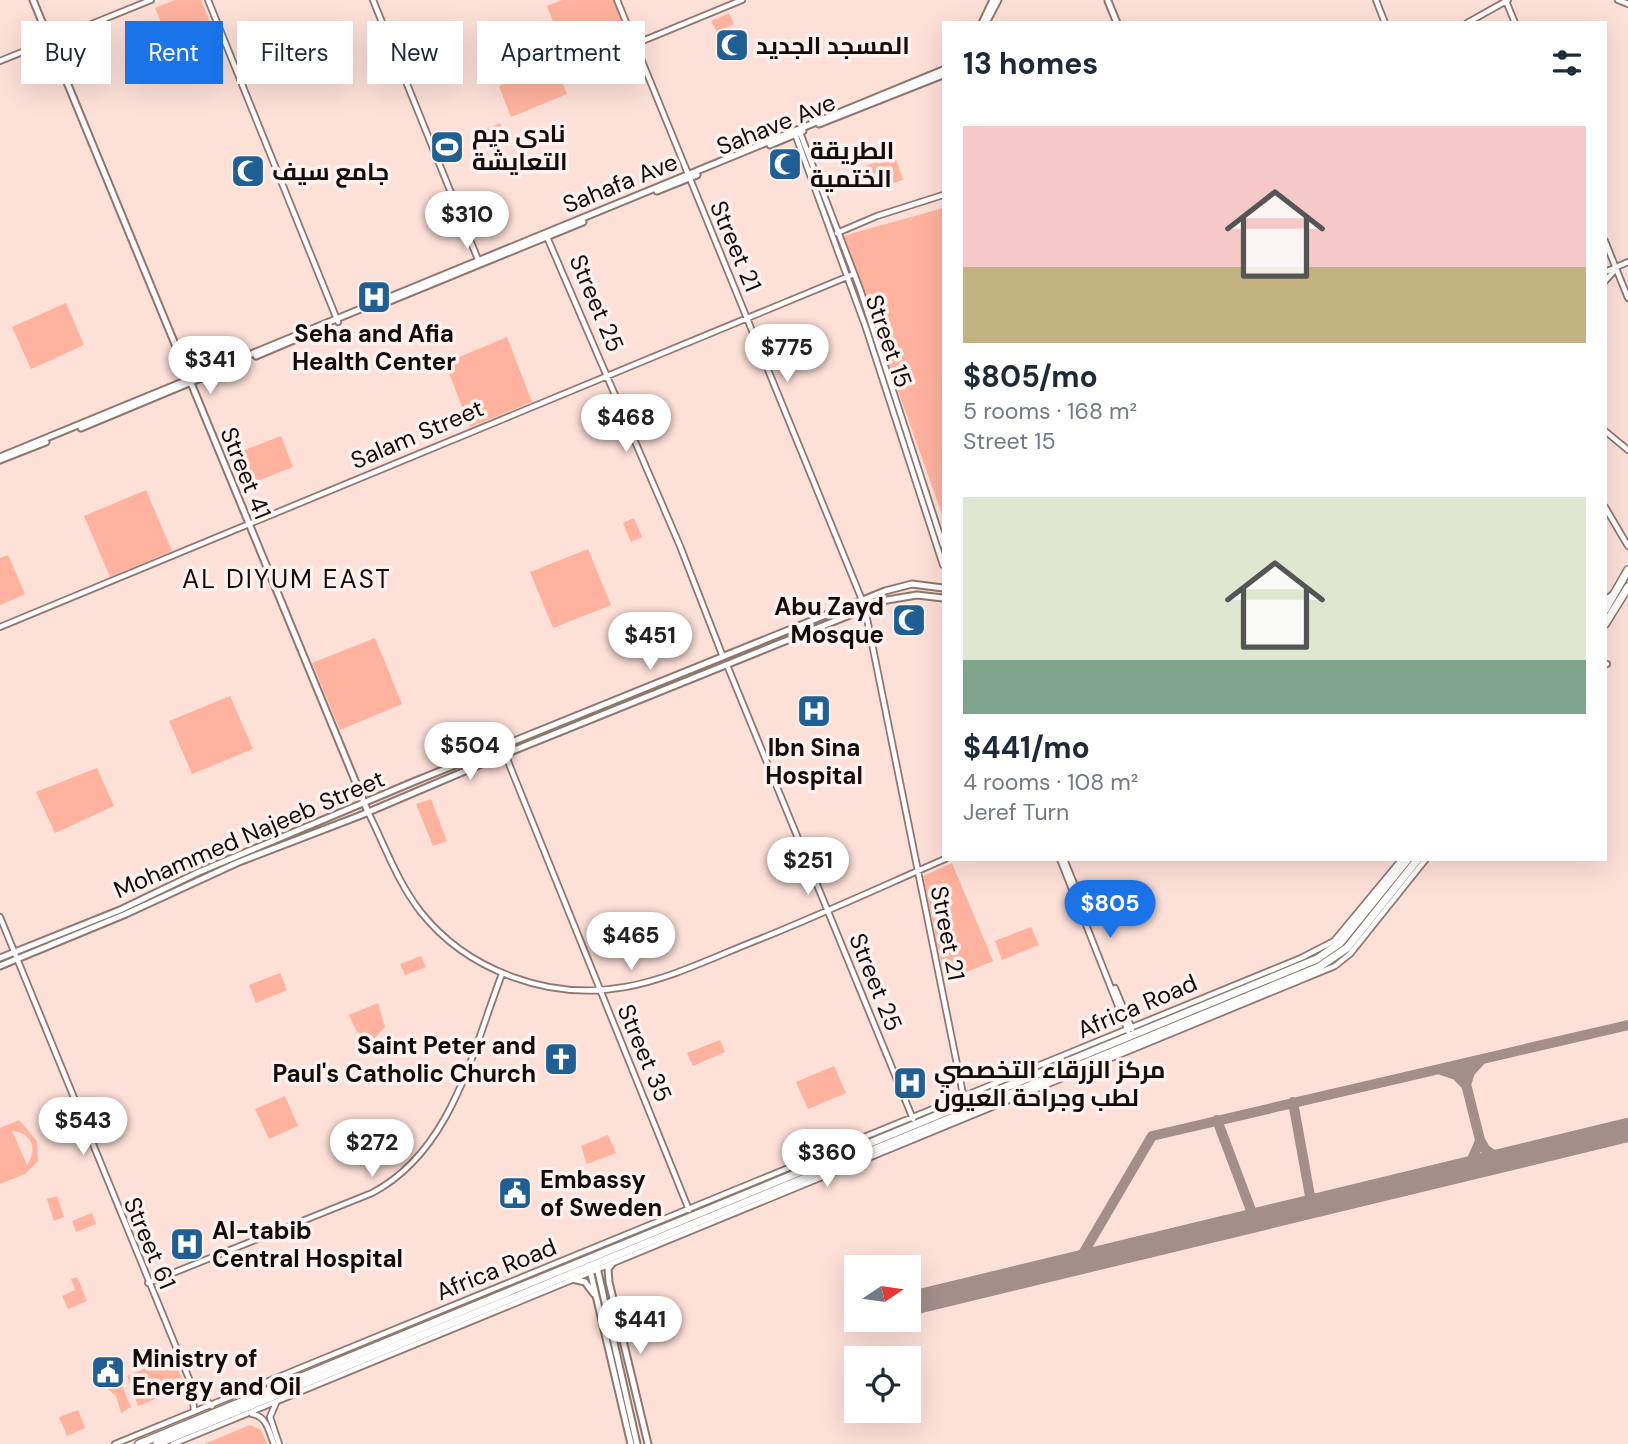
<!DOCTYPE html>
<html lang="en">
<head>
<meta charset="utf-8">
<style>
	:root { --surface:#fff; --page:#f6f6f7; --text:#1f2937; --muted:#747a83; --accent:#1a73e8 }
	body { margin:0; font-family:"DM Sans",Cairo,sans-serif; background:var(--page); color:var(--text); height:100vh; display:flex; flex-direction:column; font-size:26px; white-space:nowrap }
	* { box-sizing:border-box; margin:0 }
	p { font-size:23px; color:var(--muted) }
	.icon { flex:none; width:38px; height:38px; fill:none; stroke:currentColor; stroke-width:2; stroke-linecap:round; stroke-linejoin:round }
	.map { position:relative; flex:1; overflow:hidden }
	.side { position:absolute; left:942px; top:21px; width:665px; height:840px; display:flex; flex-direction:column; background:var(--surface); border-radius:0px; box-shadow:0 7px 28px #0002 }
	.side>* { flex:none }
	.banner { position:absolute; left:21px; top:21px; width:665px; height:63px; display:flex; gap:14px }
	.needle { width:46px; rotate:77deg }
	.fabs { position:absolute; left:844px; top:1255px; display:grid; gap:14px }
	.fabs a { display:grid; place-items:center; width:77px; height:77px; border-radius:0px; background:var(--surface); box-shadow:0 7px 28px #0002; font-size:35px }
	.price { position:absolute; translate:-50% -60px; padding:0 16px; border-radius:24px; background:#fff; color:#222; font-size:23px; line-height:46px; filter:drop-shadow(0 2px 4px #0008) }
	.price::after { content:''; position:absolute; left:50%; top:42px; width:21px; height:16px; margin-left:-10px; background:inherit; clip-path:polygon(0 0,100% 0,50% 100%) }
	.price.selected { background:var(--accent); color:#fff }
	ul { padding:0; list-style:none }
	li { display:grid; align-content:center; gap:14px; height:371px; padding:0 21px }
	li span { display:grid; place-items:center; height:217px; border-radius:0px; color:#555 }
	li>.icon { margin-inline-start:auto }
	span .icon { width:126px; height:126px; fill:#fffc; stroke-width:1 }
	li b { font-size:30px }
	h2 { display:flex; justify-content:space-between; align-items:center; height:84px; padding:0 21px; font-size:30px }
	.chip { padding:0 24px; border-radius:0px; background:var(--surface); box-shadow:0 7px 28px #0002; font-size:24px; line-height:63px }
	.chip.selected { background:var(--accent); color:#fff }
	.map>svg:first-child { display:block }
</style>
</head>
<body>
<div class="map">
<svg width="1628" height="1444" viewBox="0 0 1628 1444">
	<rect width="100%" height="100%" fill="#fde0d8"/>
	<!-- green -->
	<path fill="#ffb39e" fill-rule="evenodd" d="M175,0H201L220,46L178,63L155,8Z
		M562,0H613L623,22L563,47L547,6Z
		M729,13L734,24L717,32L711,21Z
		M554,63L567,94L511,117L499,86Z
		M500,123L507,142L490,149L482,131Z
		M895,156L903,180L873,190L865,166Z
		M943,208V517L843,236Z
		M66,303L84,345L31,369L12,327Z
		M507,337L532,402L470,427L445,363Z
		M281,436L293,467L242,487L229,456Z
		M146,490L172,551L110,577L84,516Z
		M634,518L642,537L631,542L623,523Z
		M588,549L611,605L553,628L530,572Z
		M8,555L25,594L0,605V558Z
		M375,638L402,704L340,730L312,663Z
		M230,696L253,749L192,774L169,721Z
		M97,768L114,806L55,833L36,792Z
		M431,799L447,841L433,846L416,804Z
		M952,863L993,961L945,981L923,876Z
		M1031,927L1039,945L1002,960L995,941Z
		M421,956L426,967L405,975L400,964Z
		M280,973L287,990L256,1003L249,985Z
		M378,1003L385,1027L375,1038C358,1040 355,1028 349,1015Z
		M720,1040L725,1052L693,1066L687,1053Z
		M834,1066L846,1093L808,1109L796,1082Z
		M285,1096L298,1126L269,1139L255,1109Z
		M19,1120L37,1141L38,1161L25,1174L0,1184V1128ZM12,1131C32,1132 38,1150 27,1165Z
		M608,1135L616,1153L587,1164L581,1146Z
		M57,1196L64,1217L54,1221L47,1199Z
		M92,1213L96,1224L76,1232L72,1221Z
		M77,1277L87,1301L68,1309L62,1296L75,1290L71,1279Z
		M173,1357L185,1387L138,1406L127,1376Z
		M119,1378L131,1407L121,1413L116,1396L104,1386Z
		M78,1410L85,1428L67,1436L59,1417Z
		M250,1425L261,1430L267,1444H204Z"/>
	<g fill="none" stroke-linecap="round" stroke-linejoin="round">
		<!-- taxiway -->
		<path stroke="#a38e88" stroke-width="10" d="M1461,1064L1480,1140L1485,1149L1502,1161
			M1441,1070L1456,1075L1466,1085L1470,1072L1481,1060
			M1293,1102L1312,1207
			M1217,1120L1255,1221
			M1468,1169L1480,1141
			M1077,1264L1152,1136L1628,1025"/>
		<!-- runway -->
		<path stroke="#a38e88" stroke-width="24" d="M908,1304L1628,1130"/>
		<!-- minor casing -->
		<g stroke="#8f766f" stroke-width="8">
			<path id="minor" d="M208,0L338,322
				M373,0L479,262
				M617,0L635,44
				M742,0L635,44L862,600
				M1376,0L1385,23
				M1618,0L1628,4
				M1506,1L1515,23
				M1467,23L1508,0
				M0,61L151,0
				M799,130L860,289L943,545
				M794,131L866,328L943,565
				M837,233L877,216L943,195
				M547,237L680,546L723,657
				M1605,241L1628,298
				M1605,272L1628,262
				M1605,281L1616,269
				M1605,431L1628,450
				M1605,507L1628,546
				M1605,600L1613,594
				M865,609L964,1099
				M0,627L854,274
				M1605,664H1607
				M727,665L913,1119
				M505,754L689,1210
				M368,812C385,846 397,881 420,911C467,971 550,1001 625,987C671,979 716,956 760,939C822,914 883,886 945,859
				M1060,859L1128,1031
				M1064,859L1089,921
				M0,917L192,1386L194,1411
				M1115,988L1132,1029
				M148,1283L372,1193C452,1151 472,1052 502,974
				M193,1388L212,1406
				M276,1403L270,1417L279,1444
				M252,1414C267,1416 269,1432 274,1444
				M115,1444L1301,958L1334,941L1402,859
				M173,1444L1335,966L1350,954L1426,859"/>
		</g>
		<!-- major casing -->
		<g stroke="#8f766f" stroke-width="9">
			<path id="major" d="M33,0L368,812
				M1108,1L1117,23
				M982,23L993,0
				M986,23L998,0
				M819,124L943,75
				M770,145L803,131
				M657,191L697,175
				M385,303L583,222
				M256,356L327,326
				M81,428L237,363
				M0,457L943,70
				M0,460L46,442
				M0,958L120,910L199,872L413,782L885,591L912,584L943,588
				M0,966L126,914L239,862L359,816L505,754L887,600L917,595L943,598
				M596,1263L637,1444
				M612,1264L608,1269L609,1282L648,1444
				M589,1266L631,1444
				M572,1279L585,1282L594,1294"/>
		</g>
		<!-- highway casing -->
		<g stroke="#8f766f" stroke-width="10">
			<path id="highway" d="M1605,610L1628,570
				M1605,624L1628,587
				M139,1444L1317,959L1340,943L1408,859
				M157,1444L1319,967L1347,948L1418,859"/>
		</g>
		<!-- minor -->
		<use href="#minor" stroke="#fff" stroke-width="4.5"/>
		<!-- major -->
		<use href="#major" stroke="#fff" stroke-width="5"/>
		<!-- highway -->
		<use href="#highway" stroke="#fff" stroke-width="7"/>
	</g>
	<!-- icons -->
	<defs>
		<g id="mosque-square" transform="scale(1.75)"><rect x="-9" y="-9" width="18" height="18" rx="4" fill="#1f5f94" stroke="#fef2ef"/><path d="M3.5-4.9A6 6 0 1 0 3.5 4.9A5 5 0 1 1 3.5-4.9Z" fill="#fff"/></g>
		<g id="stadium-square" transform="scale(1.75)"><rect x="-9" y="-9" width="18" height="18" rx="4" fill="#1f5f94" stroke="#fef2ef"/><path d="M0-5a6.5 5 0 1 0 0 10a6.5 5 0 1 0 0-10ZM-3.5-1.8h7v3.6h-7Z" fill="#fff"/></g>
		<g id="hospital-square" transform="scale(1.75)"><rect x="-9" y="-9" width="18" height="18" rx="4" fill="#1f5f94" stroke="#fef2ef"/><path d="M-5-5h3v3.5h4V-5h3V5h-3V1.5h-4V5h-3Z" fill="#fff"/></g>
		<g id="church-square" transform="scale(1.75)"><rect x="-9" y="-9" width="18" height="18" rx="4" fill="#1f5f94" stroke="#fef2ef"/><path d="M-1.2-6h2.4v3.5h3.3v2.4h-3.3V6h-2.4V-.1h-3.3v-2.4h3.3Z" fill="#fff"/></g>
		<g id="civic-square" transform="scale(1.75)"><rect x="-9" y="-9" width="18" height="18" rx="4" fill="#1f5f94" stroke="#fef2ef"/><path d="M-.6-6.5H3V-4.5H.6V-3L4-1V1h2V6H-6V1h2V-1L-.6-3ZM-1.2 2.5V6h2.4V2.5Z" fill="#fff"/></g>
	</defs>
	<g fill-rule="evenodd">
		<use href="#mosque-square" x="732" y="45"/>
		<use href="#stadium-square" x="447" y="147"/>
		<use href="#mosque-square" x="785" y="164"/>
		<use href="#mosque-square" x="248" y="171"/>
		<use href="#hospital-square" x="374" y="297"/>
		<use href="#mosque-square" x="909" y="620"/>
		<use href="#hospital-square" x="814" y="711"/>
		<use href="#church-square" x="561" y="1059"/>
		<use href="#hospital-square" x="910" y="1083"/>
		<use href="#civic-square" x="515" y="1193"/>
		<use href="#hospital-square" x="187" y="1244"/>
		<use href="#civic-square" x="108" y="1372"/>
	</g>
	<g text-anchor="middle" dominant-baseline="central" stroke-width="7" stroke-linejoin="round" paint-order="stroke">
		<!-- poi labels -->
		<g font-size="24" font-weight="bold" fill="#150c0a" stroke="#fef2ef" text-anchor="start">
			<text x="756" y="45">المسجد الجديد</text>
			<text x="472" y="133">نادى ديم<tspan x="472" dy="28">التعايشة</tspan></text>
			<text x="810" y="150">الطريقة<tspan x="810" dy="28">الختمية</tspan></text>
			<text x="272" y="171">جامع سيف</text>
			<text x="374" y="333" text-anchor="middle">Seha and Afia<tspan x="374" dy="28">Health Center</tspan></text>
			<text x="884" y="606" text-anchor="end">Abu Zayd<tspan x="884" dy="28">Mosque</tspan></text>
			<text x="814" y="747" text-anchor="middle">Ibn Sina<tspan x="814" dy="28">Hospital</tspan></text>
			<text x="536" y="1045" text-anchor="end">Saint Peter and<tspan x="536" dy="28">Paul's Catholic Church</tspan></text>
			<text x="934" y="1069">مركز الزرقاء التخصصي<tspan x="934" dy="28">لطب وجراحة العيون</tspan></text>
			<text x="540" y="1179">Embassy<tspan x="540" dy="28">of Sweden</tspan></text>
			<text x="212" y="1230">Al-tabib<tspan x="212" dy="28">Central Hospital</tspan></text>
			<text x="132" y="1358">Ministry of<tspan x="132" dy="28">Energy and Oil</tspan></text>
		</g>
		<!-- street labels -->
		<g font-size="24" fill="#150c0a" stroke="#fef2ef">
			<text transform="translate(776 124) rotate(-22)">Sahave Ave</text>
			<text transform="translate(620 183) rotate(-22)">Sahafa Ave</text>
			<text transform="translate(736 246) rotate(67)">Street 21</text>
			<text transform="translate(597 303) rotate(67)">Street 25</text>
			<text transform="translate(889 341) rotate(71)">Street 15</text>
			<text transform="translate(417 434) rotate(-23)">Salam Street</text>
			<text transform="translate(246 473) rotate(68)">Street 41</text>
			<text transform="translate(249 834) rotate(-23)">Mohammed Najeeb Street</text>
			<text transform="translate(948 933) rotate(79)">Street 21</text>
			<text transform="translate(876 982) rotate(68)">Street 25</text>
			<text transform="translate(1137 1006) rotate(-23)">Africa Road</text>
			<text transform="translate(645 1053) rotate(67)">Street 35</text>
			<text transform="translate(150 1243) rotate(67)">Street 61</text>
			<text transform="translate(496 1269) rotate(-22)">Africa Road</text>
		</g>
		<!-- neighbourhood labels -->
		<g font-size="26" letter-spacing="2" fill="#150c0a" stroke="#fef2ef">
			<text x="287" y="579">AL DIYUM EAST</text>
		</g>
	</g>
</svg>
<div class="fabs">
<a><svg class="needle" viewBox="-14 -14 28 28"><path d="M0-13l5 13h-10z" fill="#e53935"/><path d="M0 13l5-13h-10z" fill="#747a83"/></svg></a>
<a><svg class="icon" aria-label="locate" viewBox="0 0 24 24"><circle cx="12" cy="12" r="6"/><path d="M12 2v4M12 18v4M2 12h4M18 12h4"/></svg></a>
</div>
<b class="price" style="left:467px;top:251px">$310</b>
<b class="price" style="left:787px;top:384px">$775</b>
<b class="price" style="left:210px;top:396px">$341</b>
<b class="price" style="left:626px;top:454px">$468</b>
<b class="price" style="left:650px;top:672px">$451</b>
<b class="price" style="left:470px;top:782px">$504</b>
<b class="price" style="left:808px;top:897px">$251</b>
<b class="price selected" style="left:1110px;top:940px">$805</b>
<b class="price" style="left:631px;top:972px">$465</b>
<b class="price" style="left:83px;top:1157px">$543</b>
<b class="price" style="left:372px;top:1179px">$272</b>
<b class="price" style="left:827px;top:1189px">$360</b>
<b class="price" style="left:640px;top:1356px">$441</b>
<div class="banner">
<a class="chip">Buy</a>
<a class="chip selected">Rent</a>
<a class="chip">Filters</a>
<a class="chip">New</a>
<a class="chip">Apartment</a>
</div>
<section class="side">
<h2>13 homes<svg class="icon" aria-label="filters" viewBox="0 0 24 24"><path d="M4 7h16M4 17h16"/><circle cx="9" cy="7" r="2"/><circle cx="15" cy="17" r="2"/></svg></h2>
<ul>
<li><span style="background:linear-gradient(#f6c9c9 65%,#c2b280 0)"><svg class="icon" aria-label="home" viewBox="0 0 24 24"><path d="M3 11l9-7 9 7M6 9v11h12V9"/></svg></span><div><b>$805/mo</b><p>5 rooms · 168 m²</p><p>Street 15</p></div></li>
<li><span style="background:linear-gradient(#dfe7d0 75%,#7fa58c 0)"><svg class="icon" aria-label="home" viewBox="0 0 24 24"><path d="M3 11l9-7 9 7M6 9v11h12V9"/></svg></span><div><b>$441/mo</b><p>4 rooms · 108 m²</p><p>Jeref Turn</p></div></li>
</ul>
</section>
</div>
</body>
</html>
